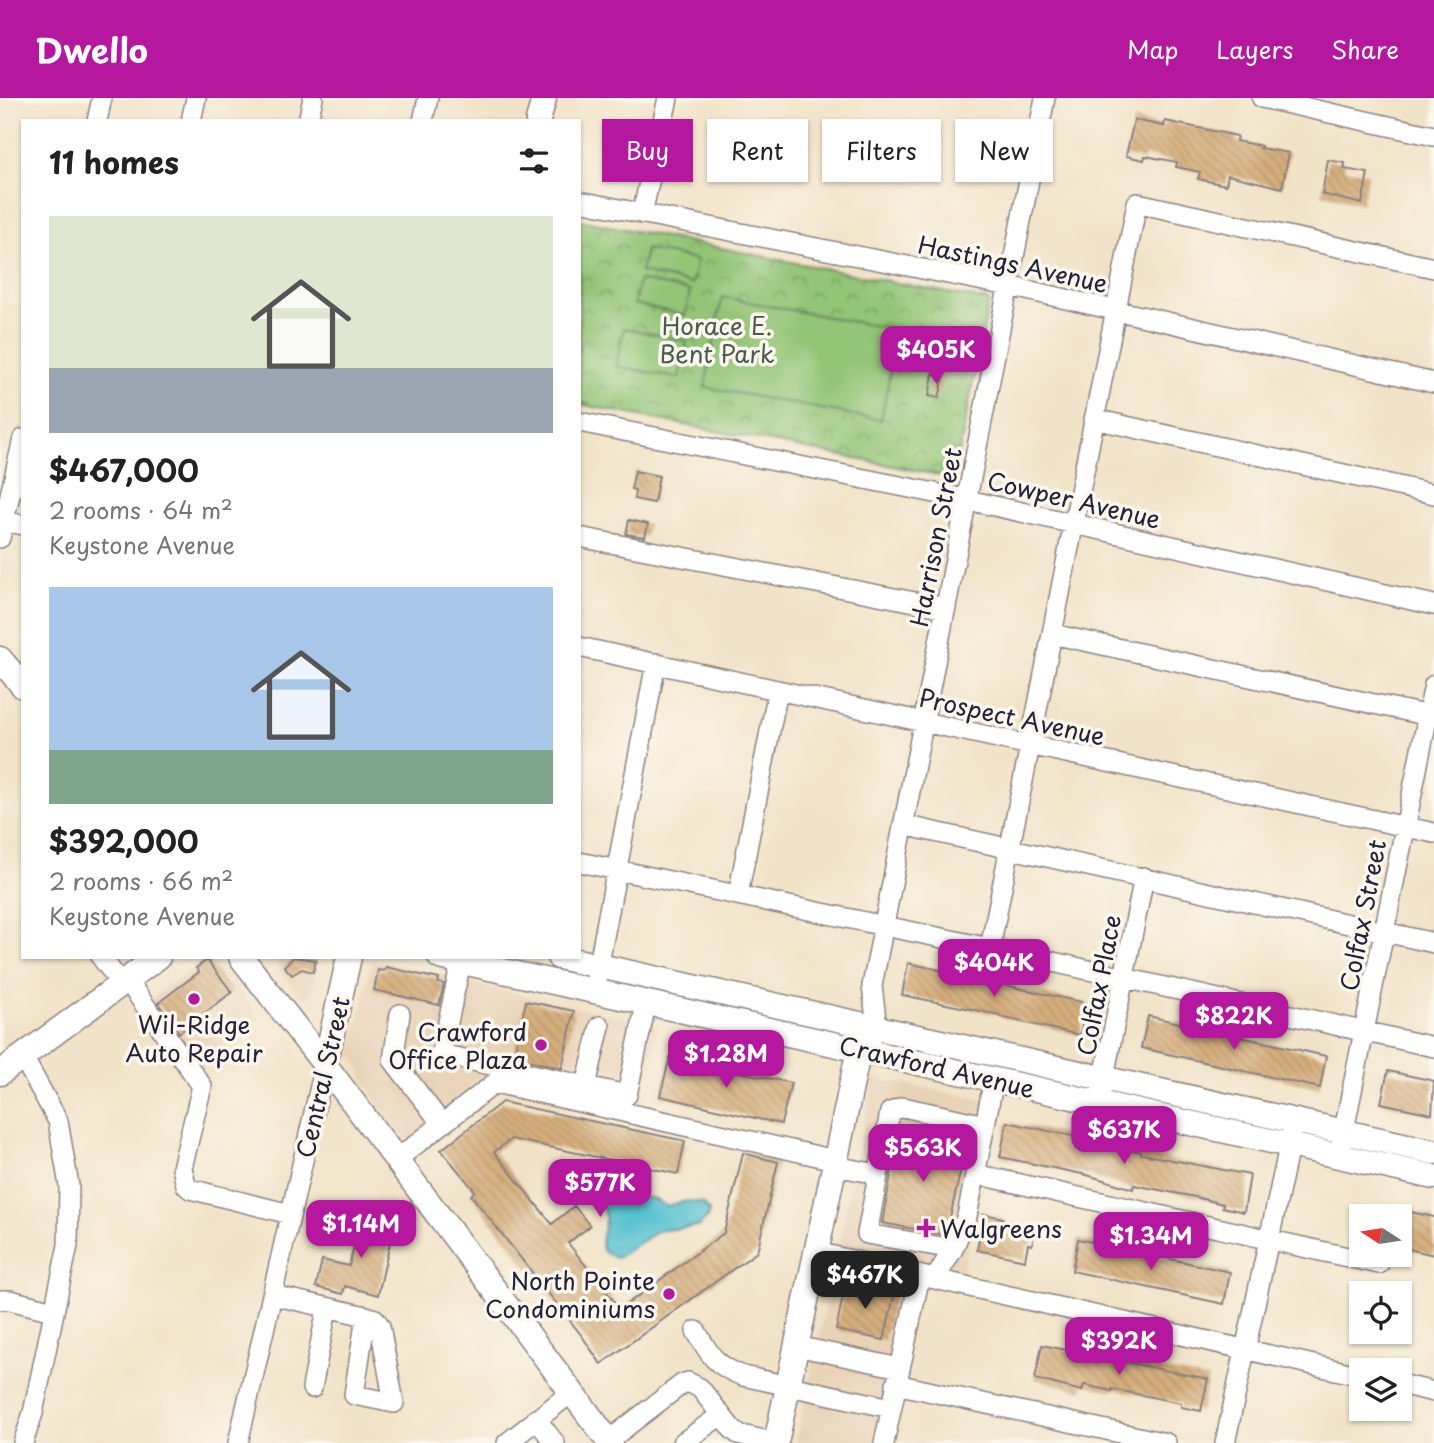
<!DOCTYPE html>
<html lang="en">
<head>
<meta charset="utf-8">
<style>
	:root { --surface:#fff; --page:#f6f6f6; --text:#222; --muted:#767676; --accent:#b5179e }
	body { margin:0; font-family:"Playpen Sans",sans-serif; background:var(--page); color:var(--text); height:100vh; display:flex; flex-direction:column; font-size:26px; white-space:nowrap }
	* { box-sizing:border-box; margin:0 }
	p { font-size:23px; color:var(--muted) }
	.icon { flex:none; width:38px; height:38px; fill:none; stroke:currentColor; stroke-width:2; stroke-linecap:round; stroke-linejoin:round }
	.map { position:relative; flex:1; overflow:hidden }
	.panel { position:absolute; left:21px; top:21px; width:560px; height:840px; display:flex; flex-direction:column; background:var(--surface); border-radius:0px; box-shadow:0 2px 5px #0004 }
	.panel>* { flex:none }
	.guide { position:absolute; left:602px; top:21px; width:665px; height:63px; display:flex; gap:14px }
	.needle { width:46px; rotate:282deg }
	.fabs { position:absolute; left:1349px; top:1106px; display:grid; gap:14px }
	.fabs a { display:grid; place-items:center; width:63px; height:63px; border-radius:0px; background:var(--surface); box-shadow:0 2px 5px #0004; font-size:35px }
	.price { position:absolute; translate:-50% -60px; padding:0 16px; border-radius:14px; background:var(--accent); color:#fff; font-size:23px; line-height:46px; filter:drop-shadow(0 2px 4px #0008) }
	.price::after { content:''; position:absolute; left:50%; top:42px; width:21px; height:16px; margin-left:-10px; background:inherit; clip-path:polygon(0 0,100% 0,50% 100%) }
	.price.current { background:#222; color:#fff }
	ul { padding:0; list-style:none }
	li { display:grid; align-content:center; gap:14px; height:371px; padding:0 28px }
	li span { display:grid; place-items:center; height:217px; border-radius:0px; color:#555 }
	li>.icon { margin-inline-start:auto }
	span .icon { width:126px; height:126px; fill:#fffc; stroke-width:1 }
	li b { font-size:30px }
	h2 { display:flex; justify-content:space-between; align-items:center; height:84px; padding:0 28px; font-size:30px }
	.tag { padding:0 24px; border-radius:0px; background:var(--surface); box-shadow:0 2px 5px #0004; font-size:24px; line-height:63px }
	.tag.current { background:var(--accent); color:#fff }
	header { display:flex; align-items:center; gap:42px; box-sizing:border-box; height:98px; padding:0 35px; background:var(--accent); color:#fff }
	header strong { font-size:33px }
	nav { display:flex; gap:38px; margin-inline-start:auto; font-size:24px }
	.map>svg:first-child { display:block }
</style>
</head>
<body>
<header>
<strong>Dwello</strong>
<nav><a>Map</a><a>Layers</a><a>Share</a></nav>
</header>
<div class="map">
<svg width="1434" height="1345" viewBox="0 0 1434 1345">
	<defs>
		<pattern id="park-crowns" width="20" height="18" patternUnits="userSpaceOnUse" patternTransform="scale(1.75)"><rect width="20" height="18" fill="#92c576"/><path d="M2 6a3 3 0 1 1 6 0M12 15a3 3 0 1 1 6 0" fill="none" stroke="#77a062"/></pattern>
		<pattern id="building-back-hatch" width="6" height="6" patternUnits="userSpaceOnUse" patternTransform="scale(1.75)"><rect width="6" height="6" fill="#d5ae7b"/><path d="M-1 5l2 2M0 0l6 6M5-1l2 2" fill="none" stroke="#b7956b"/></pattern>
	</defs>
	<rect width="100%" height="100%" fill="#fbf7ec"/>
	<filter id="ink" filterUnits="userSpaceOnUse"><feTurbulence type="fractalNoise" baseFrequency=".0143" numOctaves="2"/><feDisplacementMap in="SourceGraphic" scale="14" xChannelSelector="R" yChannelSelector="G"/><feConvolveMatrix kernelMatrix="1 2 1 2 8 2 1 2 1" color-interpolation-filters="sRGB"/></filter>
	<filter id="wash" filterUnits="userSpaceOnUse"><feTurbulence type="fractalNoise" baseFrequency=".00686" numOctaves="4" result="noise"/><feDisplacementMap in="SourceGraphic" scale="28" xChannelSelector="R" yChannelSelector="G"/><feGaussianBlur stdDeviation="1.57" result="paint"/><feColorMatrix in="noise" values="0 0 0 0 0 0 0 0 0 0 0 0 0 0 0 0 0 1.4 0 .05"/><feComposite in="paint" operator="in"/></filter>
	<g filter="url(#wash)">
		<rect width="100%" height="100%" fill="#f1e3c7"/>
		<!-- built -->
		<path fill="#e9d3b7" d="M207,859H214L260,920L196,972L142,908Z
			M271,859H319L310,900L299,898Z
			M372,862L658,928L641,1005L489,974L400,1049L351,955Z
			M874,980L1000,1005L985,1076L961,1178L914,1169L879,1345H796Z"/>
		<!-- park -->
		<path fill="url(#park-crowns)" stroke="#5a7458" stroke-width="2" d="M579,122L989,203L954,380L579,306Z"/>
		<!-- garden -->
		<path fill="#92c576" stroke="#5a7458" stroke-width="2" d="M646,151L697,162L692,186L641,174Z
			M639,182L690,193L685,217L634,206Z
			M722,199L898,232L881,322L705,289Z
			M624,230L687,243L679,280L616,268Z"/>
		<!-- water -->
		<path fill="#55c1cf" stroke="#3c7285" stroke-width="2" d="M562,1080L581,1086L605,1085L622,1100C643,1098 647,1096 666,1108L687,1103L703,1105L709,1113L708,1119L699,1128L657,1133L618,1159C591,1156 604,1138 605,1122C606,1116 602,1110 600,1105C577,1089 568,1109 550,1098L547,1089L556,1081Z"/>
		<g id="blocks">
			<!-- building -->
			<path fill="url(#building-back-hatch)" d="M1134,22L1164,28L1165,23L1199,30L1237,38L1236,43L1261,48L1260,50L1289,55L1282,90L1228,77L1226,87L1198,81L1200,74L1176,69L1177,64L1145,58L1144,62L1126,58Z
				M1328,62L1345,65L1344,71L1368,75L1362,106L1322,96Z
				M933,276L944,278L939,300L929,298Z
				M635,373L659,378L654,405L634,401L635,392L631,391Z
				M629,422L648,426L645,439L626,436Z
				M294,859L316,862L313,874L302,871L292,877L284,868Z
				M207,862L232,894L179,935L158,905L199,874L196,870Z
				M908,865L972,879V876L991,879L990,884L1086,905L1080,937L1000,919V917L902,897Z
				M386,869L439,881L438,885L444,886L439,907L374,892L378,872L384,873Z
				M526,903L574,913L562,970L513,959Z
				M1148,918L1326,958L1320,990L1141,950Z
				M670,959L791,985L781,1026L660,998Z
				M1388,973L1434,983L1432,1016L1381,1005Z
				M502,1004L685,1043L678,1076L511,1041L494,1054L552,1126L574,1108L590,1128L568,1145L620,1211L724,1135L743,1055L778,1064L757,1154L601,1266L582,1238L471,1097L475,1093L441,1052Z
				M1007,1024L1082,1040L1081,1044L1120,1052L1121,1049L1141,1054V1056L1250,1077L1244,1114L1222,1109L1223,1106L1195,1099L1134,1087L1133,1091L1087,1077L1000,1059Z
				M899,1034L966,1049L946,1137L882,1125Z
				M1402,1112L1434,1119V1157L1400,1149Z
				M376,1116L382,1118L389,1124L391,1140L378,1197L345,1188L343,1196L316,1189L322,1162L349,1168L359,1129L368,1117Z
				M984,1116L1003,1120L1002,1123L1035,1130L1032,1147L1028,1146L1025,1162L977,1152Z
				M1078,1141L1230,1174L1224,1206L1072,1173Z
				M846,1183L895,1194L884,1242L836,1232Z
				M1042,1247L1208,1281L1201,1313L1181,1309V1305L1112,1291V1293L1084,1287L1082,1293L1035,1281Z"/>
		</g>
	</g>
	<g filter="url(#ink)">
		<use href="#blocks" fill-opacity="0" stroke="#8a8281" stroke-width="2"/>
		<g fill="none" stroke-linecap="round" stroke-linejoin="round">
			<!-- minor casing -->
			<g stroke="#8a8281" stroke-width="22">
				<path id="minor" d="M1262,0L1434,38
					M97,23L102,0
					M191,23L196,0
					M308,23L313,0
					M423,23L428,0
					M579,103L1009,188L1434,285
					M642,116L668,0
					M1094,321L1434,396
					M579,324L950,398L1434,507
					M4,423L23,427
					M579,439L946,510
					M0,440L23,341
					M1052,536L1434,619
					M579,549L1434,735
					M903,727L1434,845
					M579,764L990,850L1434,949
					M738,797L778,592
					M990,850L1137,105L1434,170
					M101,859L122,887
					M461,864L441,956L627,997L646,906
					M596,881L656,565
					M127,882L202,988L182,1070L186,1087L190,1091L290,1116
					M400,916L393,962L442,1026
					M877,929L872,888L1045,0
					M23,959L58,1023L69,1088L68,1147L33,1315L23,1345
					M586,988L600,928
					M1101,994L1144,779
					M1341,1047L1434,587
					M396,1062L495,985L835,1062
					M834,1068L878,1076
					M975,1076L1379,1166
					M953,1151L867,1136L890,1014L903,1009L985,1027
					M816,1154L1362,1278
					M935,1181L953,1151L967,1118L994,981
					M272,1197L366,1218L375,1221L380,1228L394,1305L354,1297L366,1218
					M0,1202H10L53,1213
					M696,1233C710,1258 716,1268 743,1278L891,1310
					M796,1248L900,1270
					M896,1286L1166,1345
					M1400,1286L1434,1294
					M312,1290L327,1210
					M536,1321L555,1345
					M608,1343L682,1286L688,1284L700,1290L732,1331L738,1336L776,1345
					M238,1345L325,967
					M507,1345L572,1294
					M682,1345L721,1317
					M884,1345L920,1178
					M1225,1345L1292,1035"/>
			</g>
			<!-- major casing -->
			<g stroke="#8a8281" stroke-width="27">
				<path id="major" d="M538,23L544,0
					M0,561L23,588
					M241,859L325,967L610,1345
					M440,859L1434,1079
					M559,859L1434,1054
					M325,967L349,859
					M0,975L158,859
					M776,1345L859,951L870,938"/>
			</g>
			<!-- minor -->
			<use href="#minor" stroke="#fff" stroke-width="19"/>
			<!-- major -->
			<use href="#major" stroke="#fff" stroke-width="24"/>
		</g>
	</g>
	<!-- markers -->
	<g fill="#b5179e" stroke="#fbf7ec" stroke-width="2.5">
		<circle cx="194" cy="901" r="7"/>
		<circle cx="541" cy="947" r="7"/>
		<path d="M922.5 1119.5h7v7h7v7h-7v7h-7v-7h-7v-7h7z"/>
		<circle cx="669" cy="1196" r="7"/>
	</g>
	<g text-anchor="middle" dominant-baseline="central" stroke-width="7" stroke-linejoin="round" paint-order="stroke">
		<!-- street labels -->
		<g font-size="24" fill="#22223b" stroke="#fbf7ec">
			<text transform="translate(1013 165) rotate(12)">Hastings Avenue</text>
			<text transform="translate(1074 401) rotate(13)">Cowper Avenue</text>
			<text transform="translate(935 439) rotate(-79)">Harrison Street</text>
			<text transform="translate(1012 618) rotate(12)">Prospect Avenue</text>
			<text transform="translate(1362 817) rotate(-79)">Colfax Street</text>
			<text transform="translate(1098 887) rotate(-79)">Colfax Place</text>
			<text transform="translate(937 968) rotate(13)">Crawford Avenue</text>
			<text transform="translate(322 979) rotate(-77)">Central Street</text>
		</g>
		<!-- park labels -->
		<g font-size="24" fill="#495b50" stroke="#fbf7ec">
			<text x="717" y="227">Horace E.<tspan x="717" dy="28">Bent Park</tspan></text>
		</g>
		<!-- poi labels -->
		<g font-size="24" fill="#22223b" stroke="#fbf7ec" text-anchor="end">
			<text x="194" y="926" text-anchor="middle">Wil-Ridge<tspan x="194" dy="28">Auto Repair</tspan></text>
			<text x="527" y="933">Crawford<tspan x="527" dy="28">Office Plaza</tspan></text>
			<text x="940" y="1130" text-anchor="start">Walgreens</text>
			<text x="655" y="1182">North Pointe<tspan x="655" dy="28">Condominiums</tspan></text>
		</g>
	</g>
</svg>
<div class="fabs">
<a><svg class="needle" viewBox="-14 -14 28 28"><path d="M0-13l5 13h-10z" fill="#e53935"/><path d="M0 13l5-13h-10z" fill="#767676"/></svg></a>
<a><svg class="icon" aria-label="locate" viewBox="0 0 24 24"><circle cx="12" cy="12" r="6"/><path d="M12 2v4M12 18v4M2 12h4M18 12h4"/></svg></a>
<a><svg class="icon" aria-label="layers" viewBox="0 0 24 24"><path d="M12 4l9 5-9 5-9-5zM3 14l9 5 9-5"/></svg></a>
</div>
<b class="price" style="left:936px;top:288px">$405K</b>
<b class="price" style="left:994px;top:901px">$404K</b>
<b class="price" style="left:1234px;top:954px">$822K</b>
<b class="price" style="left:726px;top:992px">$1.28M</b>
<b class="price" style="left:1124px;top:1068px">$637K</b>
<b class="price" style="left:923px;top:1086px">$563K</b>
<b class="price" style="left:600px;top:1121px">$577K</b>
<b class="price" style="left:361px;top:1162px">$1.14M</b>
<b class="price" style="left:1151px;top:1174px">$1.34M</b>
<b class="price current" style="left:865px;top:1213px">$467K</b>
<b class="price" style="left:1119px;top:1279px">$392K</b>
<div class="guide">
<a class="tag current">Buy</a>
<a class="tag">Rent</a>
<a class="tag">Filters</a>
<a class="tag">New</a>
</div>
<section class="panel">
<h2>11 homes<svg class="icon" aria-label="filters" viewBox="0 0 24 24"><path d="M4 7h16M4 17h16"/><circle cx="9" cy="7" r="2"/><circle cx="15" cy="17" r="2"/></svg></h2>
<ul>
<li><span style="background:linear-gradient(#dfe7d0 70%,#9aa5b1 0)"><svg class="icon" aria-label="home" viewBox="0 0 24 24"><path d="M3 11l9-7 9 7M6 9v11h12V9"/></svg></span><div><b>$467,000</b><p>2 rooms · 64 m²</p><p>Keystone Avenue</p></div></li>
<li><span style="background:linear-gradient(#a9c7e8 75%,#7fa58c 0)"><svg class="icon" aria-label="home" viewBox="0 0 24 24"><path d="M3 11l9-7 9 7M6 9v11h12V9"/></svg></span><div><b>$392,000</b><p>2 rooms · 66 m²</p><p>Keystone Avenue</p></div></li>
</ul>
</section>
</div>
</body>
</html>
